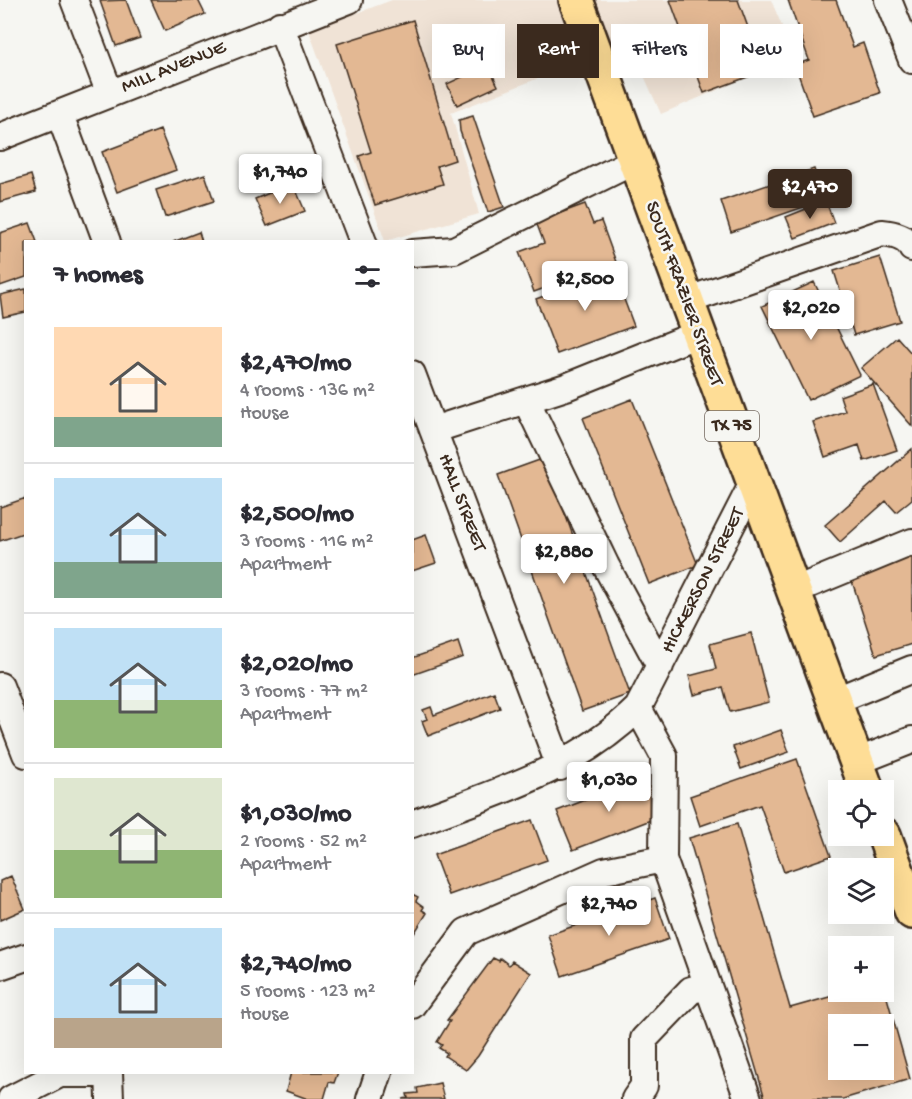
<!DOCTYPE html>
<html lang="en">
<head>
<meta charset="utf-8">
<style>
	:root { --surface:#fff; --page:#f2f2f3; --text:#2b2b33; --muted:#7c7c81; --line:#e1e1e2; --accent:#3b2a1e }
	body { margin:0; font-family:"Gochi Hand",sans-serif; background:var(--page); color:var(--text); height:100vh; display:flex; flex-direction:column; font-size:22px; white-space:nowrap }
	* { box-sizing:border-box; margin:0 }
	p { font-size:20px; color:var(--muted) }
	.icon { flex:none; width:33px; height:33px; fill:none; stroke:currentColor; stroke-width:2; stroke-linecap:round; stroke-linejoin:round }
	.map { position:relative; flex:1; overflow:hidden }
	.side { position:absolute; left:24px; top:240px; width:390px; height:834px; display:flex; flex-direction:column; background:var(--surface); border-radius:0px; box-shadow:0 6px 24px #0002 }
	.side>* { flex:none }
	.banner { position:absolute; left:432px; top:24px; width:390px; height:54px; display:flex; gap:12px }
	.tools { position:absolute; left:828px; top:780px; display:grid; gap:12px }
	.tools a { display:grid; place-items:center; width:66px; height:66px; border-radius:0px; background:var(--surface); box-shadow:0 6px 24px #0002; font-size:30px }
	.price { position:absolute; translate:-50% -51px; padding:0 14px; border-radius:6px; background:#fff; color:#222; font-size:20px; line-height:39px; filter:drop-shadow(0 2px 3px #0008) }
	.price::after { content:''; position:absolute; left:50%; top:36px; width:18px; height:14px; margin-left:-9px; background:inherit; clip-path:polygon(0 0,100% 0,50% 100%) }
	.price.current { background:var(--accent); color:#fff }
	ul { padding:0; list-style:none }
	li { display:flex; align-items:center; gap:18px; height:150px; padding:0 30px }
	li+li { border-top:2px solid var(--line) }
	li span { display:grid; place-items:center; flex:none; width:168px; height:120px; border-radius:0px; color:#555 }
	li>.icon { margin-inline-start:auto }
	span .icon { width:72px; height:72px; fill:#fffc; stroke-width:1 }
	li b { font-size:26px }
	h2 { display:flex; justify-content:space-between; align-items:center; height:72px; padding:0 30px; font-size:26px }
	.tag { padding:0 21px; border-radius:0px; background:var(--surface); box-shadow:0 6px 24px #0002; font-size:21px; line-height:54px }
	.tag.current { background:var(--accent); color:#fff }
	.map>svg:first-child { display:block }
</style>
</head>
<body>
<div class="map">
<svg width="912" height="1099" viewBox="0 0 912 1099">
	<rect width="100%" height="100%" fill="#f6f6f2"/>
	<filter id="ink" filterUnits="userSpaceOnUse"><feTurbulence type="fractalNoise" baseFrequency=".0167" numOctaves="2"/><feDisplacementMap in="SourceGraphic" scale="12" xChannelSelector="R" yChannelSelector="G"/><feConvolveMatrix kernelMatrix="1 2 1 2 8 2 1 2 1" color-interpolation-filters="sRGB"/></filter>
	<g filter="url(#ink)">
		<!-- built -->
		<path fill="#f0e3d6" d="M392,0H771L795,57L661,114L629,42L451,113L479,214L385,241L309,31Z"/>
		<!-- building -->
		<path fill="#e3b893" stroke="#3b2a1e" stroke-width="1.5" fill-rule="evenodd" d="M126,0L140,38L116,46L100,1Z
			M151,0H198L205,14L165,31Z
			M670,0H738L764,71L704,93Z
			M788,0H836L853,47L863,43L880,93L813,116L795,65L809,60Z
			M413,20L455,160L437,166L443,184L375,205L359,156L371,152L337,44Z
			M488,65L498,86L457,105L447,84Z
			M473,116L504,207L488,212L460,131L459,120Z
			M160,130L176,170L117,192L102,152Z
			M814,169L824,200L731,232L721,201Z
			M205,174L214,201L165,217L156,190Z
			M31,175L36,192L0,202V184Z
			M293,183L305,211L267,226L255,199Z
			M826,201L834,223L795,238L786,217Z
			M585,204L593,224L601,221L616,262L534,292L519,252L544,243L536,222Z
			M30,223L37,242H26V277L0,286V233Z
			M199,232L202,242H173Z
			M880,257L900,321L854,335L834,271Z
			M613,270L634,326L557,354L536,299Z
			M814,282L860,375L808,400L762,306Z
			M26,289V312L3,317L0,295Z
			M897,337L912,354V426L861,368Z
			M873,384L897,450L864,461L859,445L825,457L813,422L845,411L840,396Z
			M632,399L698,565L649,584L583,418Z
			M912,449V499L896,512L886,501L840,542L825,525Z
			M545,458L630,694L582,711L498,475Z
			M26,498V532L0,541V507Z
			M426,535L436,563L412,571V540Z
			M912,555V644L876,655L850,575Z
			M751,633L769,702L730,712L723,687L694,695L689,676L716,669L710,644Z
			M458,642L463,657L412,675V658Z
			M494,692L500,708L428,736L422,721L427,719L423,710L431,707L434,715Z
			M781,730L789,752L741,769L733,747Z
			M797,759L831,856L784,872L760,805L700,826L690,796Z
			M645,777L661,816L573,850L557,811Z
			M532,820L547,860L449,895L434,855Z
			M737,824L790,1008L847,992H884V987L910,1079L843,1099H765L689,838ZM838,1024H884V1070H838Z
			M11,876L25,909L0,920V881Z
			M412,894L418,897L416,901L424,907L422,910L427,913L412,937Z
			M655,898L669,939L562,976L548,935Z
			M493,958L499,961L500,958L509,965L512,961L531,973L478,1056L466,1070L445,1056L447,1053L439,1048L442,1045L437,1042L450,1021L447,1020Z
			M338,1072L334,1083L329,1082L324,1099H308L286,1091L291,1072Z
			M440,1083L444,1099H402L408,1098L407,1094L418,1093L417,1088Z"/>
		<g fill="none" stroke-linecap="round" stroke-linejoin="round">
			<!-- minor casing -->
			<g stroke="#3b2a1e" stroke-width="30">
				<path id="minor" d="M74,0L110,94
					M888,0L912,60
					M280,25L363,242
					M60,115L107,242
					M0,137L349,0
					M412,253L454,250L634,161
					M686,301L882,233C892,234 907,237 912,248
					M412,374L560,767
					M526,400L606,566L660,666
					M433,430L566,387L698,334
					M793,591L912,542
					M0,686L26,754
					M834,701L912,669
					M638,708L664,756L663,859L748,1099
					M856,762L912,740
					M412,824C494,793 574,771 638,708L753,483
					M0,966L26,957
					M412,1005L466,932L604,871L663,859
					M109,1072L110,1099
					M11,1099L60,1074H109
					M370,1099L379,1072
					M635,1099L644,1086V1039L691,990L708,986"/>
			</g>
			<!-- major casing -->
			<g stroke="#3b2a1e" stroke-width="38">
				<path id="major" d="M576,0L867,790
					M884,835L912,912"/>
			</g>
			<!-- minor -->
			<use href="#minor" stroke="#f6f6f2" stroke-width="26"/>
			<!-- major -->
			<use href="#major" stroke="#fedd96" stroke-width="33"/>
		</g>
	</g>
	<g text-anchor="middle" dominant-baseline="central" stroke-width="5" stroke-linejoin="round" paint-order="stroke">
		<!-- shield labels -->
		<rect fill="#f6f6f2" stroke="#73675e" stroke-width="1.5" x="705" y="411" width="54" height="30" rx="4.5"/>
		<g font-size="18" font-weight="bold" fill="#3b2a1e">
			<text x="732" y="426">TX 75</text>
		</g>
		<!-- street labels -->
		<g font-size="20" fill="#3b2a1e" stroke="#f6f6f2">
			<text transform="translate(174 68) rotate(-22)">MILL AVENUE</text>
			<text transform="translate(683 294) rotate(70)">SOUTH FRAZIER STREET</text>
			<text transform="translate(461 503) rotate(69)">HALL STREET</text>
			<text transform="translate(704 581) rotate(-63)">HICKERSON STREET</text>
		</g>
	</g>
</svg>
<div class="tools">
<a><svg class="icon" aria-label="locate" viewBox="0 0 24 24"><circle cx="12" cy="12" r="6"/><path d="M12 2v4M12 18v4M2 12h4M18 12h4"/></svg></a>
<a><svg class="icon" aria-label="layers" viewBox="0 0 24 24"><path d="M12 4l9 5-9 5-9-5zM3 14l9 5 9-5"/></svg></a>
<a>+</a>
<a>−</a>
</div>
<b class="price" style="left:280px;top:205px">$1,740</b>
<b class="price current" style="left:810px;top:220px">$2,470</b>
<b class="price" style="left:585px;top:312px">$2,500</b>
<b class="price" style="left:811px;top:341px">$2,020</b>
<b class="price" style="left:564px;top:585px">$2,880</b>
<b class="price" style="left:609px;top:813px">$1,030</b>
<b class="price" style="left:609px;top:937px">$2,740</b>
<div class="banner">
<a class="tag">Buy</a>
<a class="tag current">Rent</a>
<a class="tag">Filters</a>
<a class="tag">New</a>
</div>
<section class="side">
<h2>7 homes<svg class="icon" aria-label="filters" viewBox="0 0 24 24"><path d="M4 7h16M4 17h16"/><circle cx="9" cy="7" r="2"/><circle cx="15" cy="17" r="2"/></svg></h2>
<ul>
<li><span style="background:linear-gradient(#ffd9b3 75%,#7fa58c 0)"><svg class="icon" aria-label="home" viewBox="0 0 24 24"><path d="M3 11l9-7 9 7M6 9v11h12V9"/></svg></span><div><b>$2,470/mo</b><p>4 rooms · 136 m²</p><p>House</p></div></li>
<li><span style="background:linear-gradient(#bfe0f5 70%,#7fa58c 0)"><svg class="icon" aria-label="home" viewBox="0 0 24 24"><path d="M3 11l9-7 9 7M6 9v11h12V9"/></svg></span><div><b>$2,500/mo</b><p>3 rooms · 116 m²</p><p>Apartment</p></div></li>
<li><span style="background:linear-gradient(#bfe0f5 60%,#8fb573 0)"><svg class="icon" aria-label="home" viewBox="0 0 24 24"><path d="M3 11l9-7 9 7M6 9v11h12V9"/></svg></span><div><b>$2,020/mo</b><p>3 rooms · 77 m²</p><p>Apartment</p></div></li>
<li><span style="background:linear-gradient(#dfe7d0 60%,#8fb573 0)"><svg class="icon" aria-label="home" viewBox="0 0 24 24"><path d="M3 11l9-7 9 7M6 9v11h12V9"/></svg></span><div><b>$1,030/mo</b><p>2 rooms · 52 m²</p><p>Apartment</p></div></li>
<li><span style="background:linear-gradient(#bfe0f5 75%,#b9a48a 0)"><svg class="icon" aria-label="home" viewBox="0 0 24 24"><path d="M3 11l9-7 9 7M6 9v11h12V9"/></svg></span><div><b>$2,740/mo</b><p>5 rooms · 123 m²</p><p>House</p></div></li>
</ul>
</section>
</div>
</body>
</html>
